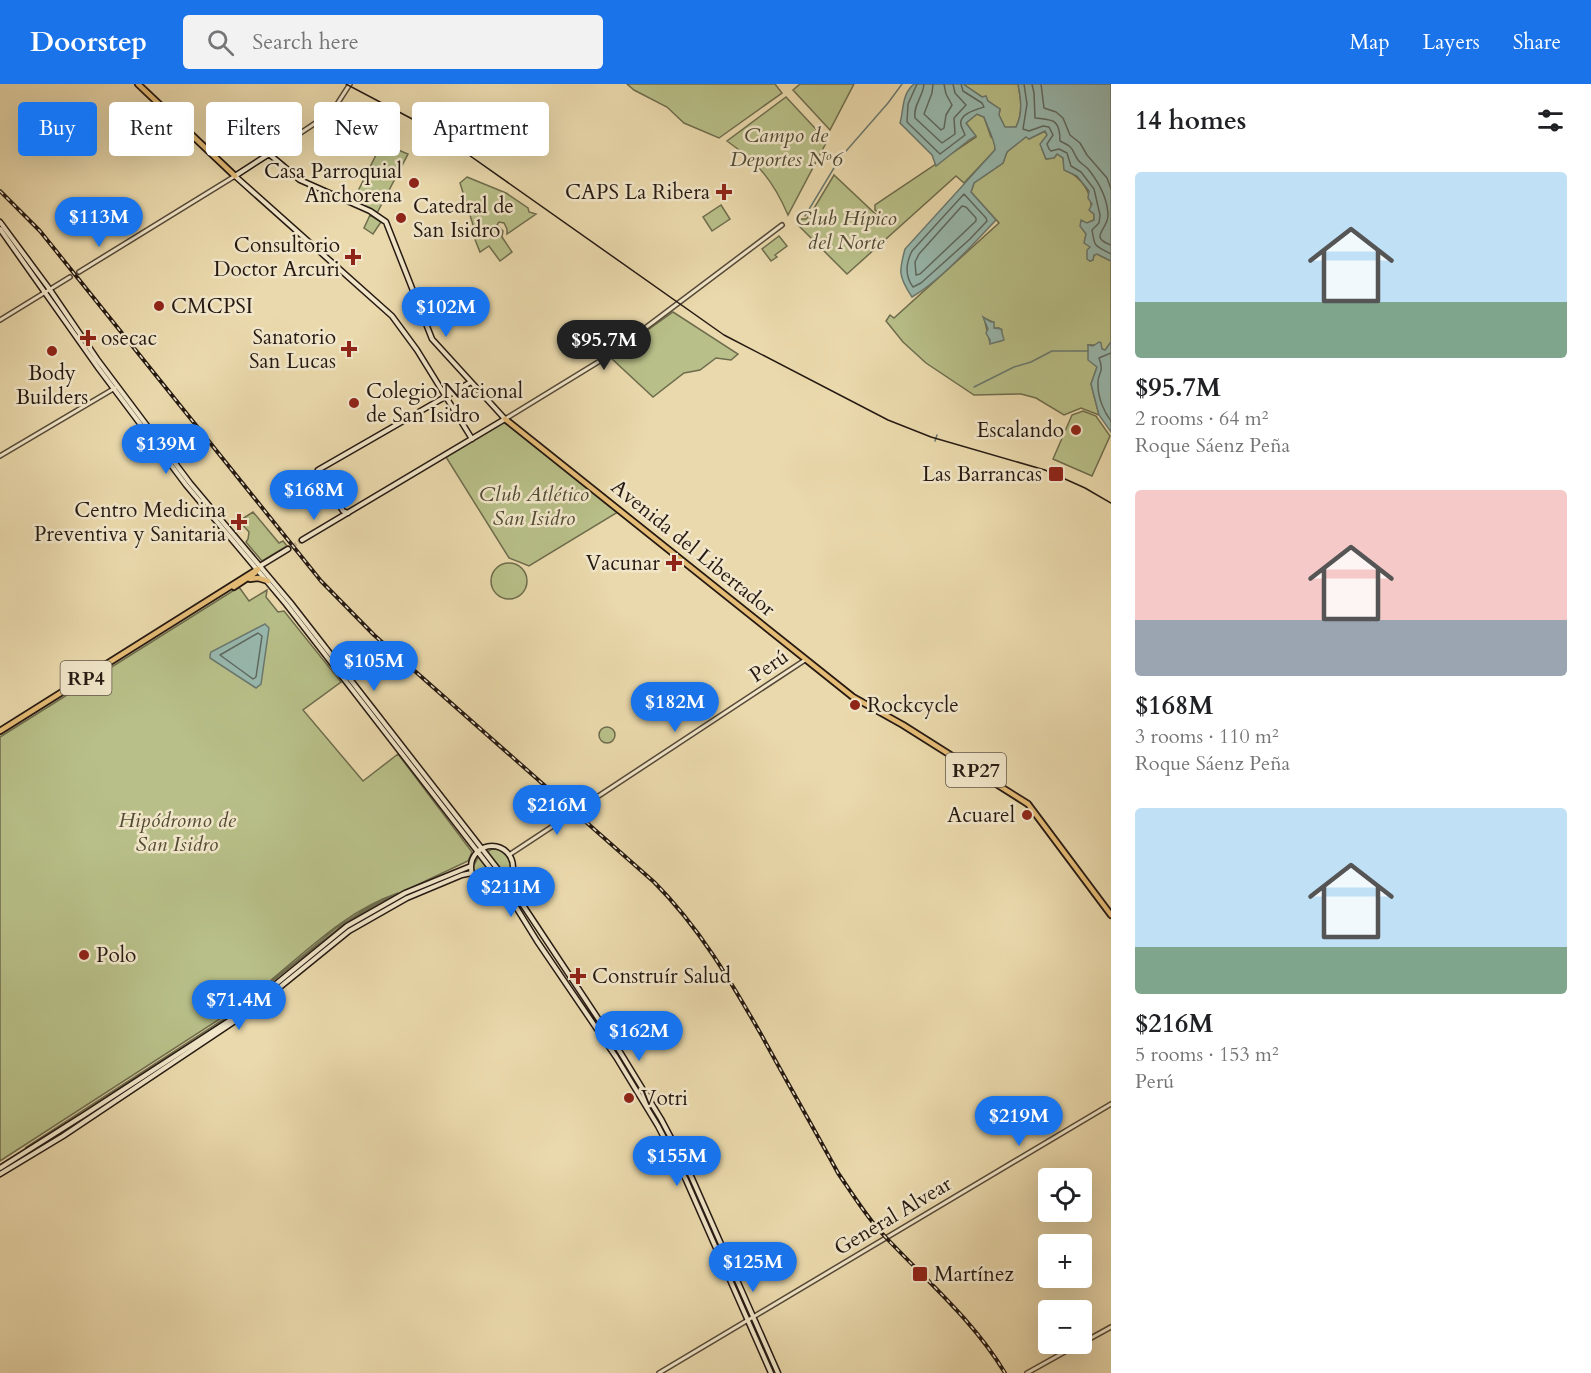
<!DOCTYPE html>
<html lang="en">
<head>
<meta charset="utf-8">
<style>
	:root { --surface:#fff; --page:#f2f2f2; --text:#202124; --muted:#757577; --accent:#1a73e8 }
	body { margin:0; font-family:Cardo,serif; background:var(--page); color:var(--text); height:100vh; display:flex; flex-direction:column; font-size:22px; white-space:nowrap }
	* { box-sizing:border-box; margin:0 }
	p { font-size:20px; color:var(--muted) }
	.icon { flex:none; width:33px; height:33px; fill:none; stroke:currentColor; stroke-width:2; stroke-linecap:round; stroke-linejoin:round }
	.map { position:relative; flex:1; overflow:hidden }
	.panel { display:flex; flex-direction:column; background:var(--surface); width:480px }
	.panel>* { flex:none }
	.top-card { position:absolute; left:18px; top:18px; width:570px; height:54px; display:flex; gap:12px }
	.tools { position:absolute; left:1038px; top:1084px; display:grid; gap:12px }
	.tools a { display:grid; place-items:center; width:54px; height:54px; border-radius:6px; background:var(--surface); box-shadow:0 6px 24px #0002; font-size:30px }
	.price { position:absolute; translate:-50% -51px; padding:0 14px; border-radius:21px; background:var(--accent); color:#fff; font-size:20px; line-height:39px; filter:drop-shadow(0 2px 3px #0008) }
	.price::after { content:''; position:absolute; left:50%; top:36px; width:18px; height:14px; margin-left:-9px; background:inherit; clip-path:polygon(0 0,100% 0,50% 100%) }
	.price.on { background:#222; color:#fff }
	ul { padding:0; list-style:none }
	li { display:grid; align-content:center; gap:12px; height:318px; padding:0 24px }
	li span { display:grid; place-items:center; height:186px; border-radius:6px; color:#555 }
	li>.icon { margin-inline-start:auto }
	span .icon { width:108px; height:108px; fill:#fffc; stroke-width:1 }
	li b { font-size:26px }
	h2 { display:flex; justify-content:space-between; align-items:center; height:72px; padding:0 24px; font-size:26px }
	.chip { padding:0 21px; border-radius:6px; background:var(--surface); box-shadow:0 6px 24px #0002; font-size:21px; line-height:54px }
	.chip.on { background:var(--accent); color:#fff }
	header { display:flex; align-items:center; gap:36px; box-sizing:border-box; height:84px; padding:0 30px; background:var(--accent); color:#fff }
	header strong { font-size:28px }
	nav { display:flex; gap:33px; margin-inline-start:auto; font-size:21px }
	.search { width:420px; height:54px; background:var(--page); display:flex; align-items:center; gap:15px; box-sizing:border-box; padding:0 21px; border-radius:6px; color:var(--muted); font-size:22px }
	main { display:flex; flex:1; min-height:0 }
	.map>svg:first-child { display:block }
</style>
</head>
<body>
<header>
<strong>Doorstep</strong>
<div class="search"><svg class="icon" aria-label="search" viewBox="0 0 24 24"><circle cx="10" cy="10" r="6"/><path d="M15 15l6 6"/></svg>Search here</div>
<nav><a>Map</a><a>Layers</a><a>Share</a></nav>
</header>
<main>
<div class="map">
<svg width="1111" height="1289" viewBox="0 0 1111 1289">
	<rect width="100%" height="100%" fill="#ead9ac"/>
	<filter id="stains"><feTurbulence type="fractalNoise" baseFrequency=".00333" numOctaves="4"/><feColorMatrix values="0 0 0 0 .2 0 0 0 0 .09 0 0 0 0 .02 0 0 0 .5 -.17"/></filter>
	<radialGradient id="worn" r=".72"><stop offset=".6" stop-color="#630" stop-opacity="0"/><stop offset="1" stop-color="#630" stop-opacity=".3"/></radialGradient>
	<!-- green -->
	<path fill="#b8bf88" stroke="#6e6c4d" stroke-width="1.5" fill-rule="evenodd" d="M627,0H775L782,9L719,54L684,39L667,23L634,6Z
		M800,0H854L830,46L793,6Z
		M963,0H1018C1021,15 1023,29 1016,43L1005,44L999,31L1000,25Z
		M786,13L827,57L788,131C773,96 758,79 727,57Z
		M977,30L984,33L991,53L995,56V66L964,99L956,92L847,190L798,141V135H806L810,131L834,91L885,139L886,134L875,126V121L976,53L966,39Z
		M1045,47L1047,51L1042,65L1046,75L1054,74L1057,70L1063,74L1065,86C1082,93 1093,110 1091,128L1094,130V136L1087,139L1084,146L1086,150L1085,159L1091,162L1090,177L1093,176L1094,171L1097,170L1111,177V258L1105,267L1097,261H1088L1093,278L1097,283L1091,300L1099,331L1081,324L1064,331L1036,314L1021,310L974,311L926,279L903,258L886,237L890,231L894,234L999,139L971,108L974,99L1003,79L1007,68L1026,52L1029,55ZM984,234L993,238L994,244H999L1002,246L1000,249L1003,254L1001,257L990,259Z
		M382,59L408,70L377,129L353,117Z
		M467,93L506,109L528,124L529,128L536,130L507,150V145L504,139L499,138L497,141L503,147L502,153L512,168L500,177L489,162L480,168L472,148L475,147L474,144L460,99Z
		M721,121L730,135L712,147L703,133Z
		M370,131L381,138L373,150L364,144Z
		M779,152L787,162L775,171L777,173L771,177L762,165Z
		M673,228L738,270L731,276L716,274L700,286L684,289L653,313L610,273Z
		M1083,327L1096,332L1110,352L1092,392L1053,375L1072,331Z
		M505,337L618,428L529,482L509,474L446,373Z
		M253,428L279,459L283,457L287,462L262,477L246,458L248,455L249,448L239,437Z
		M491 497a18 18 0 1 1 36 0a18 18 0 1 1-36 0Z
		M239,503L249,517L267,506L266,513L278,528L284,527L341,598L303,626L363,697L398,670L472,768L468,777L381,818L344,840L249,916L336,844L366,825L398,809C348,826 310,864 270,897C255,910 238,920 223,933L0,1077V653Z
		M599 651a8 8 0 1 1 16 0a8 8 0 1 1-16 0Z
		M492,765C504,765 510,771 511,782L505,793L487,768Z
		M479,772L498,797L486,799L476,792L473,783Z
		M458,789L459,790C416,809 373,827 335,854C312,871 279,909 257,919L344,846L385,821Z
		M246,918C222,943 189,959 160,978C115,1007 72,1038 25,1064L221,937Z
		M246,926L236,936L86,1035L33,1067Z"/>
	<!-- water -->
	<path fill="#98b9af" stroke="#6a7970" stroke-width="1.5" d="M914,0H963L982,13L986,12L988,17L1000,25L999,31L1005,43H1016C1023,29 1021,15 1018,0H1111V177L1097,170L1094,171L1093,176L1090,177L1087,175V166L1090,163L1084,159L1086,150L1080,142L1081,136L1087,139L1094,136V130L1089,126L1092,120L1088,114L1089,107L1077,92L1064,86L1063,74L1057,70L1054,74L1046,75L1040,60L1047,51L1045,47L1029,55L1026,53L1007,68L1003,79L974,99L971,108L996,136C972,161 942,195 912,213C898,192 899,187 905,165L995,66C996,59 987,42 984,33L977,30L966,39L976,52L969,56L936,82L932,71L900,39C904,26 901,11 914,0Z
		M983,233L991,238H994V244L1001,245L1004,256L990,260V256L986,249L988,245Z
		M1099,258L1101,259L1102,265L1105,266L1111,258V348L1099,331L1091,300L1097,283L1088,276V261L1093,262Z
		M265,540L269,544L261,600L256,604L210,574V571L211,568Z"/>
	<g fill="none" stroke-linecap="round" stroke-linejoin="round">
		<!-- shore -->
		<path stroke="#5e6960" stroke-width="1.5" d="M917,0L908,20L907,38L940,70L965,51C964,48 962,45 961,41C958,30 978,25 984,23L982,19L963,7L961,0
			M924,0C923,13 913,21 915,34L942,59L955,50L954,34L966,21L955,9L953,0
			M933,0L932,9L924,30L941,46L944,44L946,31L952,21L946,10L944,0
			M1024,0L1027,20L1023,45L1029,47L1043,42L1049,43L1053,51L1047,60L1049,65L1051,67L1059,65L1067,69L1071,82L1081,88L1094,105L1100,131L1099,139L1092,146C1095,165 1095,161 1111,170
			M1032,0L1034,9L1035,34C1052,36 1060,34 1060,57C1075,64 1071,65 1078,76C1081,80 1086,82 1089,86C1099,99 1108,115 1108,132C1108,140 1099,148 1100,153C1101,158 1107,159 1111,161
			M1041,0L1044,24L1056,28L1063,34L1070,51L1080,59L1087,71L1107,94L1111,105
			M964,110L986,134L987,137L970,155L921,199L913,203C904,191 906,179 912,167Z
			M962,122L966,123L976,134V137L920,190L916,191L915,178L919,170Z
			M1111,269L1099,274C1105,291 1097,287 1098,301C1098,314 1104,328 1111,337
			M258,549L262,552L256,593L253,595L220,571Z"/>
		<!-- stream -->
		<path stroke="#6a7970" stroke-width="1.5" d="M805,132L840,74L888,19L902,0
			M974,303L1014,283L1031,278L1052,267H1088
			M935,357L937,351"/>
		<!-- secondary-tunnel -->
		<path stroke="#c3b38d" stroke-width="4" stroke-dasharray="4 2" stroke-linecap="butt" d="M288,465L302,456"/>
		<!-- tertiary casing -->
		<g stroke="#564938" stroke-width="6">
			<path id="tertiary" d="M269,70L332,28L350,0
				M79,188L235,92
				M0,236L70,193
				M505,335L608,272L782,141
				M0,372L115,304
				M509,771L805,576
				M1082,1259L1111,1243
				M659,1289L1111,1020
				M1027,1289L1079,1260"/>
		</g>
		<!-- secondary casing -->
		<g stroke="#251912" stroke-width="7">
			<path id="secondary" d="M0,138L48,203L97,275L190,399L290,518L507,797L617,963L661,1035L691,1092L778,1289
				M0,145L99,285L186,401L286,520L498,794L537,857L616,973L658,1042L686,1096L771,1289
				M348,429L343,427L318,386L471,298
				M302,456L505,335L432,255L386,138L370,127L300,96L269,70L235,92L392,232L417,266L472,355
				M260,482L288,465
				M471 783a21 21 0 1 1 42 0a21 21 0 1 1-42 0Z
				M0,1084L84,1031L238,931L347,842L405,809L471,782
				M0,1090L63,1052L253,925L349,847L407,814L462,791L472,789"/>
		</g>
		<!-- primary casing -->
		<g stroke="#251912" stroke-width="8">
			<path id="primary" d="M138,0L235,92
				M505,335L853,613L903,641L1028,720L1111,831
				M250,495L258,494L268,497
				M234,503L255,489L258,485
				M0,647L258,485"/>
		</g>
		<!-- tertiary -->
		<use href="#tertiary" stroke="#f1e6c9" stroke-width="3"/>
		<!-- secondary -->
		<use href="#secondary" stroke="#f1e6c9" stroke-width="4"/>
		<!-- primary -->
		<use href="#primary" stroke="#e5bc76" stroke-width="4.5"/>
		<!-- tram -->
		<path stroke="#251912" stroke-width="1.5" d="M346,0L454,57L466,69L724,251L888,336L931,353L1045,386L1085,404L1111,419"/>
		<!-- rail casing -->
		<g stroke="#251912" stroke-width="4">
			<path id="rail" d="M0,107L40,147L321,497L374,551L654,798C699,843 730,896 762,952C787,998 813,1043 838,1089C851,1108 863,1127 878,1145C921,1192 972,1234 1005,1289"/>
		</g>
		<!-- rail -->
		<use href="#rail" stroke="#f1e6c9" stroke-width="1.5" stroke-dasharray="4.5" stroke-linecap="butt"/>
	</g>
	<!-- markers -->
	<g fill="#8f2418" stroke="#f1e6c9" stroke-width="2">
		<circle cx="414" cy="99" r="6"/>
		<path d="M721 99h6v6h6v6h-6v6h-6v-6h-6v-6h6z"/>
		<circle cx="401" cy="134" r="6"/>
		<path d="M350 164h6v6h6v6h-6v6h-6v-6h-6v-6h6z"/>
		<circle cx="159" cy="222" r="6"/>
		<path d="M85 245h6v6h6v6h-6v6h-6v-6h-6v-6h6z"/>
		<path d="M346 256h6v6h6v6h-6v6h-6v-6h-6v-6h6z"/>
		<circle cx="52" cy="267" r="6"/>
		<circle cx="354" cy="319" r="6"/>
		<circle cx="1076" cy="346" r="6"/>
		<rect x="1048" y="382" width="16" height="16" rx="3"/>
		<path d="M236 429h6v6h6v6h-6v6h-6v-6h-6v-6h6z"/>
		<path d="M671 470h6v6h6v6h-6v6h-6v-6h-6v-6h6z"/>
		<circle cx="855" cy="621" r="6"/>
		<circle cx="1027" cy="731" r="6"/>
		<circle cx="84" cy="871" r="6"/>
		<path d="M575 883h6v6h6v6h-6v6h-6v-6h-6v-6h6z"/>
		<circle cx="629" cy="1014" r="6"/>
		<rect x="912" y="1182" width="16" height="16" rx="3"/>
	</g>
	<g text-anchor="middle" dominant-baseline="central" stroke-width="5" stroke-linejoin="round" paint-order="stroke">
		<!-- shield labels -->
		<g fill="#f1e6c9" stroke="#625649" stroke-width="1.5">
			<rect x="60.5" y="577" width="51" height="34" rx="4.5"/>
			<rect x="946" y="669" width="60" height="34" rx="4.5"/>
		</g>
		<g font-size="20" font-weight="bold" fill="#251912">
			<text x="86" y="594">RP4</text>
			<text x="976" y="686">RP27</text>
		</g>
		<!-- park labels -->
		<g font-size="21" font-style="italic" fill="#514b35" stroke="#f1e6c9">
			<text x="786" y="51">Campo de<tspan x="786" dy="24">Deportes Nº6</tspan></text>
			<text x="846" y="134">Club Hípico<tspan x="846" dy="24">del Norte</tspan></text>
			<text x="534" y="410">Club Atlético<tspan x="534" dy="24">San Isidro</tspan></text>
			<text x="177" y="736">Hipódromo de<tspan x="177" dy="24">San Isidro</tspan></text>
		</g>
		<!-- poi labels -->
		<g font-size="21" fill="#251912" stroke="#f1e6c9" text-anchor="end">
			<text x="402" y="87">Casa Parroquial<tspan x="402" dy="24">Anchorena</tspan></text>
			<text x="710" y="108">CAPS La Ribera</text>
			<text x="413" y="122" text-anchor="start">Catedral de<tspan x="413" dy="24">San Isidro</tspan></text>
			<text x="340" y="161">Consultorio<tspan x="340" dy="24">Doctor Arcuri</tspan></text>
			<text x="171" y="222" text-anchor="start">CMCPSI</text>
			<text x="336" y="253">Sanatorio<tspan x="336" dy="24">San Lucas</tspan></text>
			<text x="101" y="254" text-anchor="start">osecac</text>
			<text x="52" y="289" text-anchor="middle">Body<tspan x="52" dy="24">Builders</tspan></text>
			<text x="366" y="307" text-anchor="start">Colegio Nacional<tspan x="366" dy="24">de San Isidro</tspan></text>
			<text x="1064" y="346">Escalando</text>
			<text x="1042" y="390">Las Barrancas</text>
			<text x="226" y="426">Centro Medicina<tspan x="226" dy="24">Preventiva y Sanitaria</tspan></text>
			<text x="660" y="479">Vacunar</text>
			<text x="867" y="621" text-anchor="start">Rockcycle</text>
			<text x="1015" y="731">Acuarel</text>
			<text x="96" y="871" text-anchor="start">Polo</text>
			<text x="592" y="892" text-anchor="start">Construír Salud</text>
			<text x="641" y="1014" text-anchor="start">Votri</text>
			<text x="934" y="1190" text-anchor="start">Martínez</text>
		</g>
		<!-- street labels -->
		<g font-size="21" fill="#251912" stroke="#f1e6c9">
			<text transform="translate(693 464) rotate(39)">Avenida del Libertador</text>
			<text transform="translate(769 582) rotate(-34)">Perú</text>
			<text transform="translate(893 1132) rotate(-31)">General Alvear</text>
		</g>
	</g>
	<rect width="100%" height="100%" filter="url(#stains)"/>
	<rect width="100%" height="100%" fill="url(#worn)"/>
</svg>
<div class="tools">
<a><svg class="icon" aria-label="locate" viewBox="0 0 24 24"><circle cx="12" cy="12" r="6"/><path d="M12 2v4M12 18v4M2 12h4M18 12h4"/></svg></a>
<a>+</a>
<a>−</a>
</div>
<b class="price" style="left:99px;top:164px">$113M</b>
<b class="price" style="left:446px;top:254px">$102M</b>
<b class="price on" style="left:604px;top:287px">$95.7M</b>
<b class="price" style="left:166px;top:391px">$139M</b>
<b class="price" style="left:314px;top:437px">$168M</b>
<b class="price" style="left:374px;top:608px">$105M</b>
<b class="price" style="left:675px;top:649px">$182M</b>
<b class="price" style="left:557px;top:752px">$216M</b>
<b class="price" style="left:511px;top:834px">$211M</b>
<b class="price" style="left:239px;top:947px">$71.4M</b>
<b class="price" style="left:639px;top:978px">$162M</b>
<b class="price" style="left:1019px;top:1063px">$219M</b>
<b class="price" style="left:677px;top:1103px">$155M</b>
<b class="price" style="left:753px;top:1209px">$125M</b>
<div class="top-card">
<a class="chip on">Buy</a>
<a class="chip">Rent</a>
<a class="chip">Filters</a>
<a class="chip">New</a>
<a class="chip">Apartment</a>
</div>
</div>
<section class="panel">
<h2>14 homes<svg class="icon" aria-label="filters" viewBox="0 0 24 24"><path d="M4 7h16M4 17h16"/><circle cx="9" cy="7" r="2"/><circle cx="15" cy="17" r="2"/></svg></h2>
<ul>
<li><span style="background:linear-gradient(#bfe0f5 70%,#7fa58c 0)"><svg class="icon" aria-label="home" viewBox="0 0 24 24"><path d="M3 11l9-7 9 7M6 9v11h12V9"/></svg></span><div><b>$95.7M</b><p>2 rooms · 64 m²</p><p>Roque Sáenz Peña</p></div></li>
<li><span style="background:linear-gradient(#f6c9c9 70%,#9aa5b1 0)"><svg class="icon" aria-label="home" viewBox="0 0 24 24"><path d="M3 11l9-7 9 7M6 9v11h12V9"/></svg></span><div><b>$168M</b><p>3 rooms · 110 m²</p><p>Roque Sáenz Peña</p></div></li>
<li><span style="background:linear-gradient(#bfe0f5 75%,#7fa58c 0)"><svg class="icon" aria-label="home" viewBox="0 0 24 24"><path d="M3 11l9-7 9 7M6 9v11h12V9"/></svg></span><div><b>$216M</b><p>5 rooms · 153 m²</p><p>Perú</p></div></li>
</ul>
</section>
</main>
</body>
</html>
